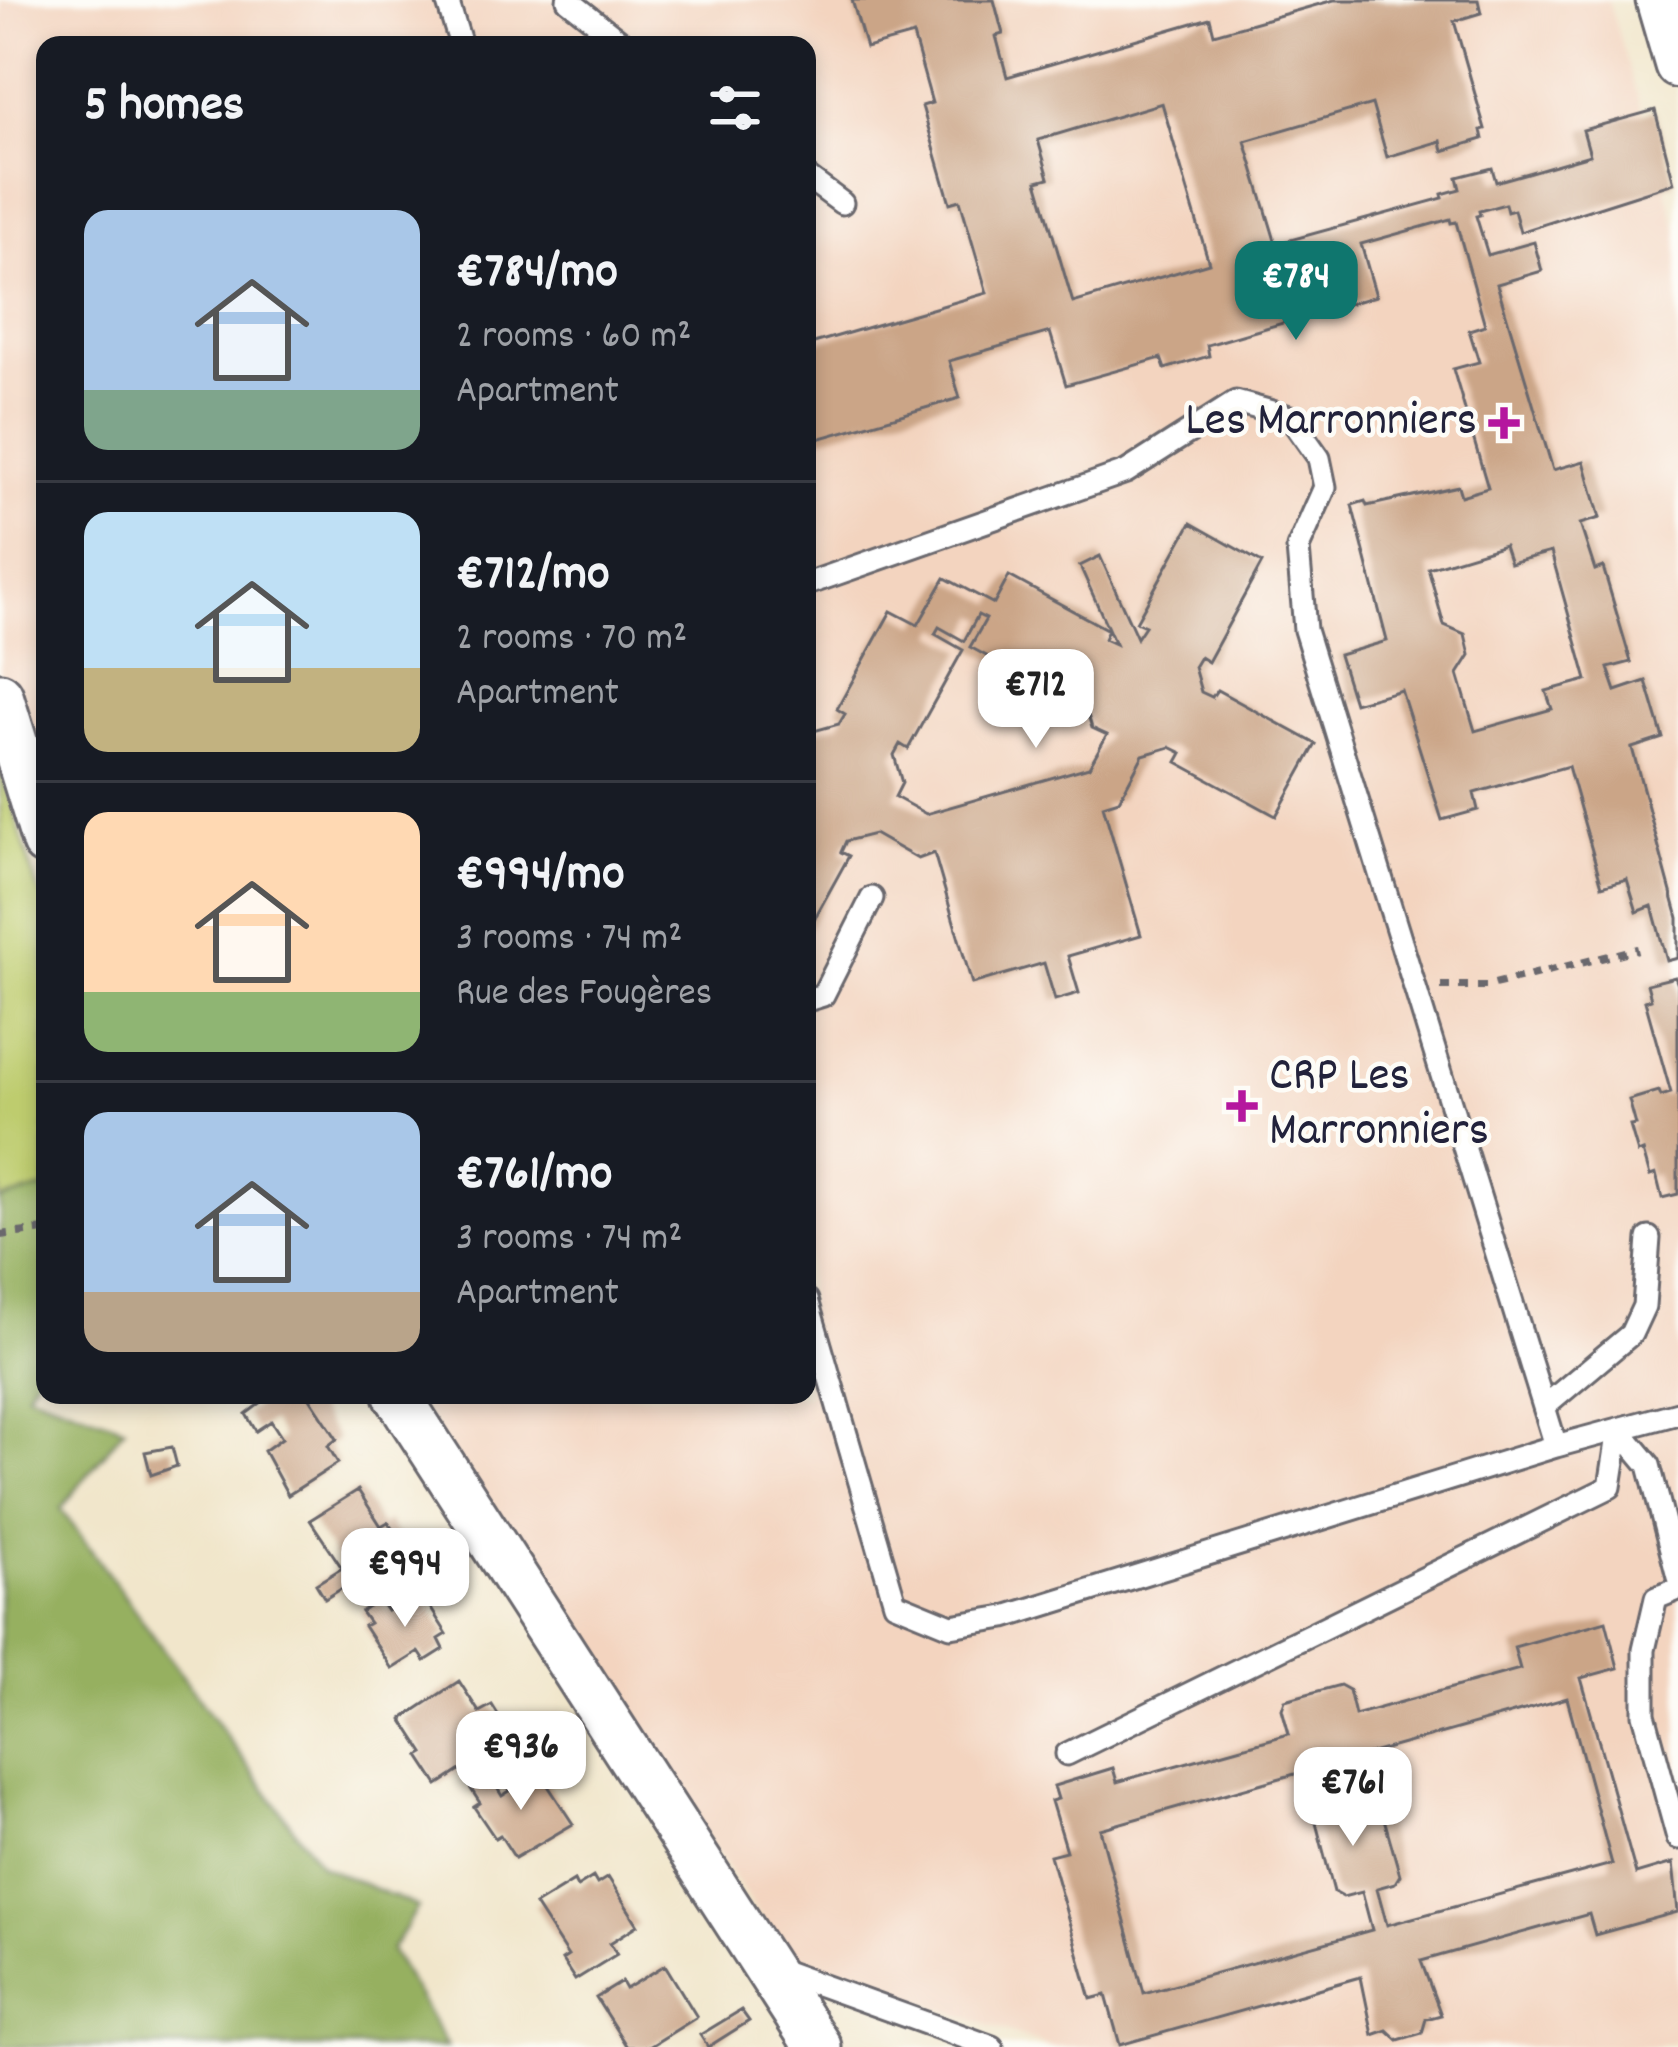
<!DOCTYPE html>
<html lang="en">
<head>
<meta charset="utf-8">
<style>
	:root { --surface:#171b24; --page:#242831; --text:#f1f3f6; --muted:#9ea1a6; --line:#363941; --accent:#0f766e }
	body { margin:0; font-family:Dekko,sans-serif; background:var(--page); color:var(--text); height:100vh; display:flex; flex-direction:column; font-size:45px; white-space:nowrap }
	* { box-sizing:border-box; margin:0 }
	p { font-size:39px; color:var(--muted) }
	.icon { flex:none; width:66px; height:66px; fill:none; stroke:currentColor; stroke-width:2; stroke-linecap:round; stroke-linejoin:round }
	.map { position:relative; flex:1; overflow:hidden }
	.side { position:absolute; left:36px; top:36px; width:780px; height:1368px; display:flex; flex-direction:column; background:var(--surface); border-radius:24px; box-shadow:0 6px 18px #0003 }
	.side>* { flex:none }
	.price { position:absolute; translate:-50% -102px; padding:0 27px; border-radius:24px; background:#fff; color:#222; font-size:39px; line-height:78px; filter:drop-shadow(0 3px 6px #0008) }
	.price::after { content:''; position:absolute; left:50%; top:72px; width:36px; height:27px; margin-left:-18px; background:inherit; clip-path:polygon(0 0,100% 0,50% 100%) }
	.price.on { background:var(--accent); color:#fff }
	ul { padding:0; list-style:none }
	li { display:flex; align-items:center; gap:36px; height:300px; padding:0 48px }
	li+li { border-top:3px solid var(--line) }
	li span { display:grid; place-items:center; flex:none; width:336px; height:240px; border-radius:24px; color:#555 }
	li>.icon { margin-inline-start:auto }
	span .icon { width:144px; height:144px; fill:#fffc; stroke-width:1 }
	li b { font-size:51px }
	h2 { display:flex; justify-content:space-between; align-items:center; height:144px; padding:0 48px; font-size:51px }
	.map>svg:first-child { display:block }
</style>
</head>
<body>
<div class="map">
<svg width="1678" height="2047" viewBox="0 0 1678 2047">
	<rect width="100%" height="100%" fill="#fdfcf7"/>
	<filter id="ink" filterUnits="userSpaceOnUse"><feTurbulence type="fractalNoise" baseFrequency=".00833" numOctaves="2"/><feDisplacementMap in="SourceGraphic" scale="24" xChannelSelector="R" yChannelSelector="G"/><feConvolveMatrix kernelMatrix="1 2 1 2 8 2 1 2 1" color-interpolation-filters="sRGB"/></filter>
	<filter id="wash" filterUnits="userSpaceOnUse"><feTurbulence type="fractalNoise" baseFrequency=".004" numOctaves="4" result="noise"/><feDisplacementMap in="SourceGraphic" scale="48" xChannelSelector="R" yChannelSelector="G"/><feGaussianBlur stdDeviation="2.7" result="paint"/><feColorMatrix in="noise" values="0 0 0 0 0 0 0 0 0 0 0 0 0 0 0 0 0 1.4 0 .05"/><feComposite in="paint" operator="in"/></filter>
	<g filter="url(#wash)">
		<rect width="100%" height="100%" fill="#f1e6cb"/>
		<!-- built -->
		<path fill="#f3d4bf" d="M0,0H1608L1678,230V2040L1651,2047H1051L785,1954L414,1395H807V45H45V817L0,765Z"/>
		<!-- green -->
		<path fill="#becc6e" stroke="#707754" stroke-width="3" d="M0,765L37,888L45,900V1188L0,1200Z"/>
		<!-- forest -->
		<path fill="#96b061" stroke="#5c694e" stroke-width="3" d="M45,1188V1361L27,1392L125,1427L61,1509L321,1866L418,1907L391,1950L447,2047H0V1200Z"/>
		<g id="blocks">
			<!-- building -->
			<path fill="#cba587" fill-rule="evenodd" d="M852,0H994L1003,34L996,36L1007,77L1210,18L1214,34L1334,0H1478L1481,13L1454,21L1485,129L1481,130L1483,139L1443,151L1441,141L1387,157L1372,104L1245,141L1276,244L1443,198L1442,194L1460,189L1457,177L1492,168L1496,182L1590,155L1583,130L1655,110L1674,183L1520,232L1514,210L1507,212L1505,204L1479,211L1480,215L1476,216L1488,255L1534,242L1542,271L1497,284L1553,470L1584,461L1600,518L1580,524L1595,570L1603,567L1631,662L1608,668L1616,691L1646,681L1663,738L1632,748L1678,918V958L1667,961L1652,906L1637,912L1627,879L1602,886L1568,766L1474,793L1478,810L1442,820L1401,690L1354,703L1339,655L1387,641L1352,505L1365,501L1367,506L1458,486L1461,496L1488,488L1453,369L1479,362L1469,330L1485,325L1456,222L1451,223L1450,219L1361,244L1376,296L1207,345L1209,356L1165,369L1161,358L1066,385L1050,332L949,361L960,398L811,441L807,430V345L987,293L960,200L950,203L922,106L932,103L913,35L866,48ZM1162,103L1209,263L1073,303L1037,181L1049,178L1038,140ZM1504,545L1510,563L1551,552L1587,680L1546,691L1552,709L1475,731L1458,674L1470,655L1465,634L1444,625L1428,568Z
				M1191,523L1262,563L1208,662L1200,657L1194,667L1201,692L1212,697L1217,690L1316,744L1276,816L1177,762L1182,753L1170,747L1143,755L1119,800L1103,805L1141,935L1068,956L1079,993L1055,1000L1044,963L972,984L934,853L918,859L874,834L846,841L841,852L849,856L807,932V727L814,731L839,724L845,714L837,709L891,611L918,625L945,578L994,604L1009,576L1108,630L1104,639L1115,644L1080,566L1100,556L1137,638L1145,626L1136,622ZM978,615L986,619L970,647L1069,701L1073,693L1083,699L1092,728L1107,735L1089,767L926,814L895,797L902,783L894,755L900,744L908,749L963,650L935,634L939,627L964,641Z
				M1675,977L1678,985V1194L1662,1198L1656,1174L1650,1176L1643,1151L1638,1153L1630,1126L1636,1125L1629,1100L1659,1091L1661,1096L1671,1093L1645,1001L1651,999L1647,984Z
				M271,1395H308L337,1439L328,1446L338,1463L288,1495L264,1451L282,1438L271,1421L256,1431L246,1414Z
				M172,1447L177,1466L151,1475L145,1452Z
				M358,1490L381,1526L388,1522L405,1549L325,1599L316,1584L342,1568L310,1520Z
				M419,1590L447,1634L439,1639L444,1649L425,1661L419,1652L392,1669L364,1626L369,1623L361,1612L379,1600L387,1611Z
				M1606,1621L1618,1668L1581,1678L1636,1874L1673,1863L1678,1912L1595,1935L1589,1914L1421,1961L1441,2015L1426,2019L1422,2033L1398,2040L1387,2030L1373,2035L1361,1977L1120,2045L1106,1995L1091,1999L1050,1855L1066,1851L1051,1801L1058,1799L1054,1786L1113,1768L1117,1782L1289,1734L1282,1709L1285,1700L1340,1685L1349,1690L1355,1715L1520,1669L1514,1647ZM1567,1698L1612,1864L1387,1925L1377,1888L1395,1883L1400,1875L1379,1801L1371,1796L1352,1801L1343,1761ZM1323,1766L1337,1805L1319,1810L1315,1819L1334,1892L1343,1897L1362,1892L1372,1930L1144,1993L1100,1829Z
				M459,1681L479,1712L492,1705L512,1737L438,1785L419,1756L424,1753L402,1719Z
				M539,1772L573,1824L515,1858L500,1835L495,1838L474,1807L480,1803L469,1786L488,1773L502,1796Z
				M593,1877L597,1884L608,1877L638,1925L610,1943L617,1954L575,1980L562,1960L568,1956L535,1905L574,1881L577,1887Z
				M665,1965L697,2017L649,2047H627L596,1998L622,1982L626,1989Z
				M741,2010L749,2021L708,2047L700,2035Z"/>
		</g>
	</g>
	<g filter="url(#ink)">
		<use href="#blocks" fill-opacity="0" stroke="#6a676d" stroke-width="3"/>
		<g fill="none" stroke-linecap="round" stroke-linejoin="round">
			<!-- lane casing -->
			<g stroke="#6a676d" stroke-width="27">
				<path id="lane" d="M447,0L461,45
					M568,0L625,45
					M807,177L842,203
					M807,584L1126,472L1236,402L1290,417L1319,458L1325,487L1298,548L1305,630L1556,1446
					M807,1000L823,995L872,898
					M807,1300L895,1603L951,1626L1005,1617L1556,1446L1678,1413
					M1544,1407L1631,1334L1644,1306L1649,1238
					M1619,1429L1649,1465L1678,1577
					M1678,1589L1656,1598L1644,1650V1714L1678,1838
					M1067,1754L1610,1487L1619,1429
					M776,1969L992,2047"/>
			</g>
			<!-- street casing -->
			<g stroke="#6a676d" stroke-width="51">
				<path id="street" d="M1659,0L1678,65
					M0,696L45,842
					M397,1395L818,2047"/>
			</g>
			<!-- path -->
			<path stroke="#6a676d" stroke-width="8" stroke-dasharray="9 9" stroke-linecap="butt" d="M1441,986H1486L1638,949
				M0,1235L45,1230"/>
			<!-- lane -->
			<use href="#lane" stroke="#fff" stroke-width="21"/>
			<!-- street -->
			<use href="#street" stroke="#fff" stroke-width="45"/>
		</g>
	</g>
	<!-- markers -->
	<g fill="#b5179e" stroke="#fdfcf7" stroke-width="4.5">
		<path d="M1498 405h12v12h12v12h-12v12h-12v-12h-12v-12h12z"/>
		<path d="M1236 1088h12v12h12v12h-12v12h-12v-12h-12v-12h12z"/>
	</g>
	<g text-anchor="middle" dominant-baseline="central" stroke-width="9" stroke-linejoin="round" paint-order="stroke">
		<!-- poi labels -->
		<g font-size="48" fill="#22223b" stroke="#fdfcf7" text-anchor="end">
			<text x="1477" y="423">Les Marronniers</text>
			<text x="1269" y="1078" text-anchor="start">CRP Les<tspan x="1269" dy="55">Marronniers</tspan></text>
		</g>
	</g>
</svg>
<b class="price on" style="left:1296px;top:343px">€784</b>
<b class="price" style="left:1036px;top:751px">€712</b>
<b class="price" style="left:405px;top:1630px">€994</b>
<b class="price" style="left:521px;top:1813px">€936</b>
<b class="price" style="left:1353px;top:1849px">€761</b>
<section class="side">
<h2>5 homes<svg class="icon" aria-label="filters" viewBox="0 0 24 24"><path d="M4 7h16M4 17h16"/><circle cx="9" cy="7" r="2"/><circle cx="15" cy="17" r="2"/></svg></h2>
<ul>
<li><span style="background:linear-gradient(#a9c7e8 75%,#7fa58c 0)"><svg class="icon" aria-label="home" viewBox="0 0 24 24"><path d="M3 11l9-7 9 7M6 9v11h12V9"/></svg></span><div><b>€784/mo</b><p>2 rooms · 60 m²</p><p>Apartment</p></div></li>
<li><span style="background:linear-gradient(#bfe0f5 65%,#c2b280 0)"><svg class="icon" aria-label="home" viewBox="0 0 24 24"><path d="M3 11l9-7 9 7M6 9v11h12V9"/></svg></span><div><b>€712/mo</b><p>2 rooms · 70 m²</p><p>Apartment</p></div></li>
<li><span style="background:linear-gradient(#ffd9b3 75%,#8fb573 0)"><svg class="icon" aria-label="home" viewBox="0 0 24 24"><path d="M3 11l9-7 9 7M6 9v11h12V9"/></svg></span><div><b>€994/mo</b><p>3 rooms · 74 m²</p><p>Rue des Fougères</p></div></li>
<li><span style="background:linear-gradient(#a9c7e8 75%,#b9a48a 0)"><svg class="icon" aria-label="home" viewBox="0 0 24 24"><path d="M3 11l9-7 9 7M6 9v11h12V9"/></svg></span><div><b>€761/mo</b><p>3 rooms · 74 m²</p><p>Apartment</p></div></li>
</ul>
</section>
</div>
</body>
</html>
